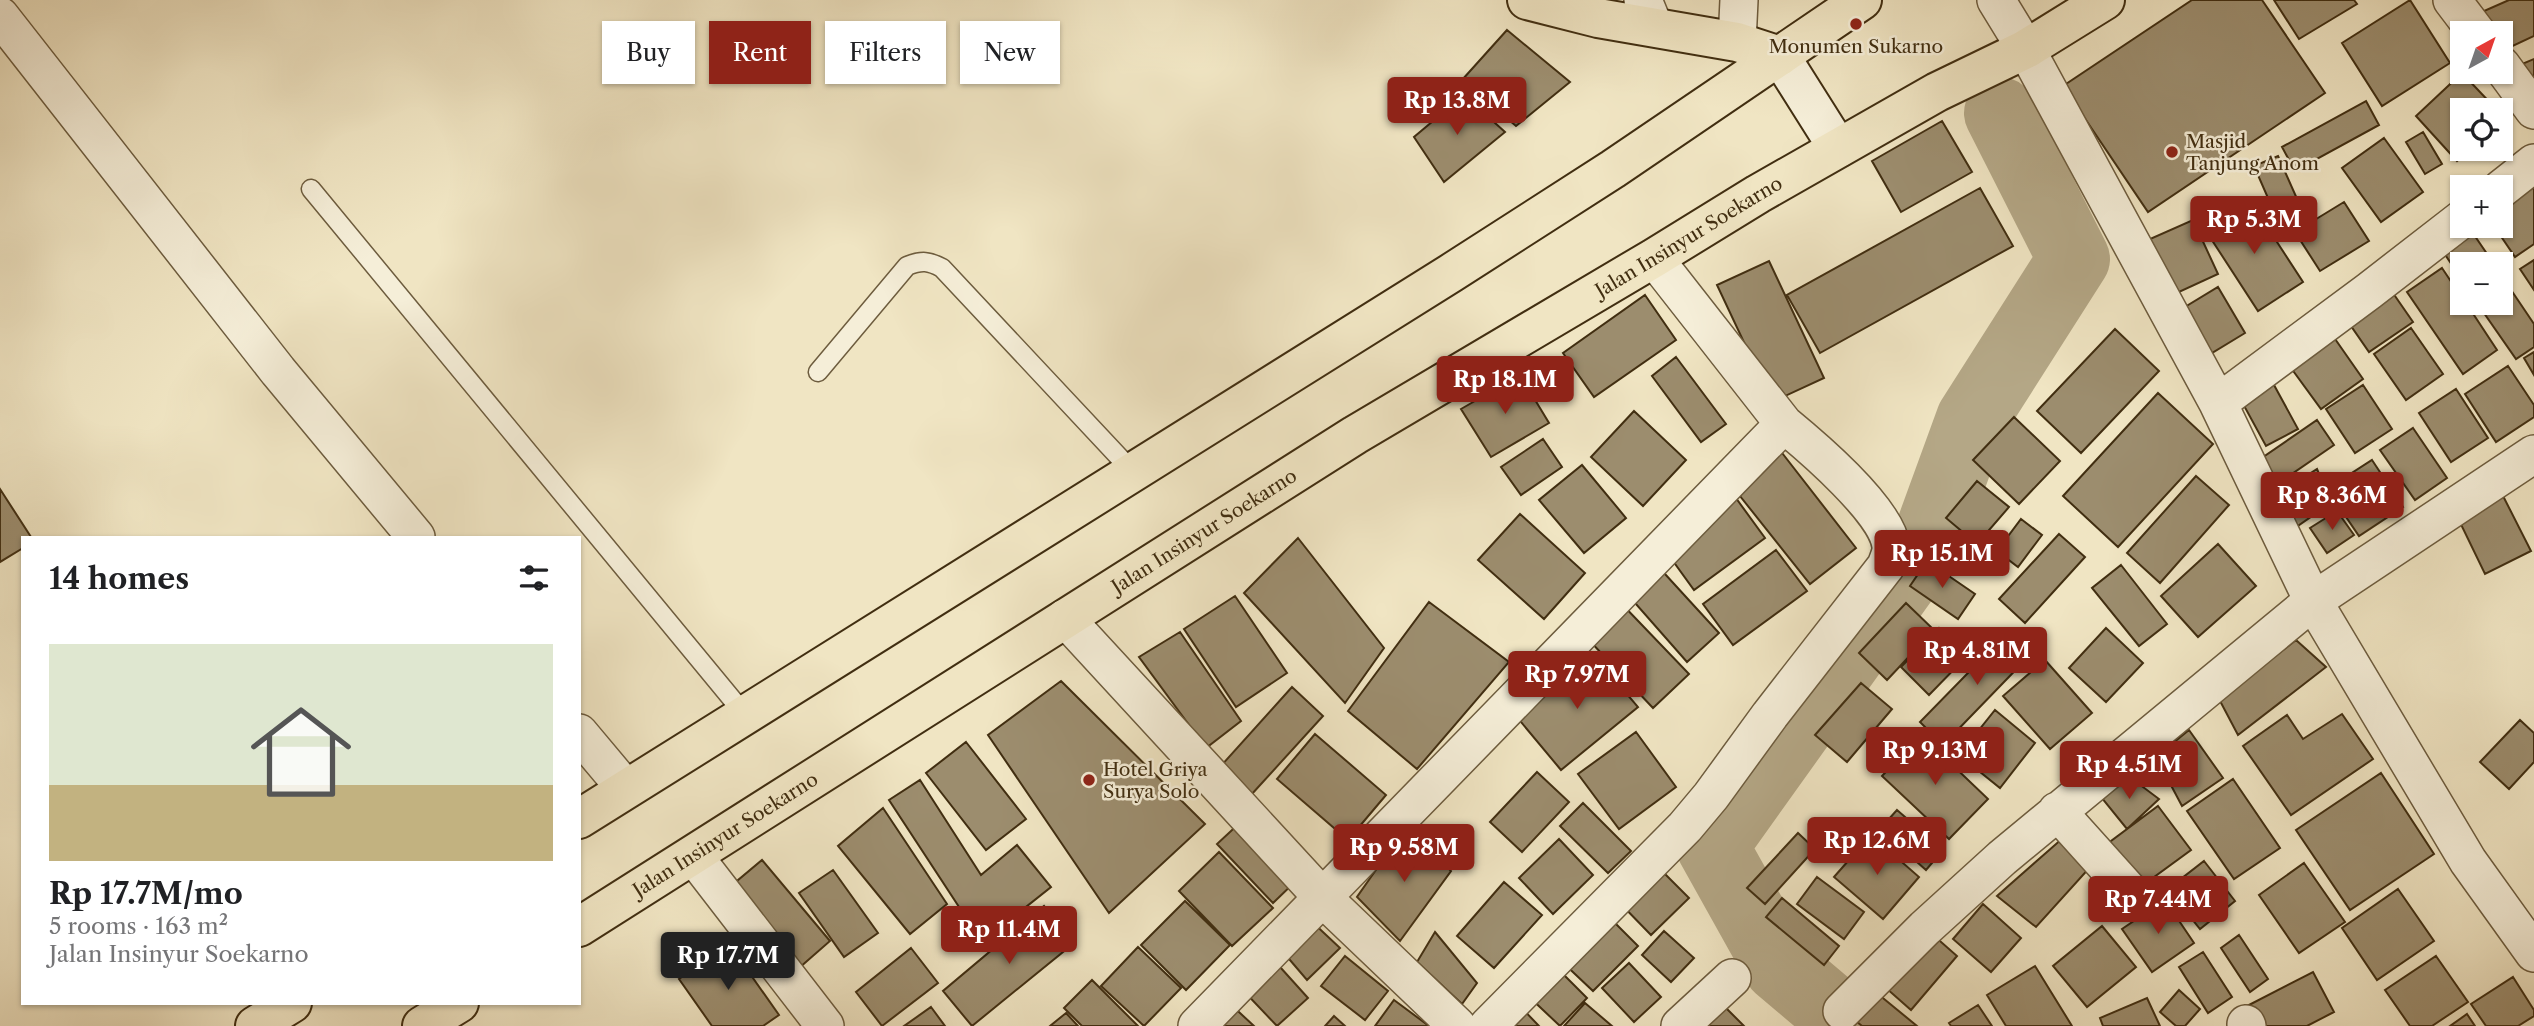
<!DOCTYPE html>
<html lang="en">
<head>
<meta charset="utf-8">
<style>
	:root { --surface:#fff; --page:#f6f6f6; --text:#202124; --muted:#757577; --line:#e0e0e0; --accent:#8f2418 }
	body { margin:0; font-family:"Libre Caslon Text",serif; background:var(--page); color:var(--text); height:100vh; display:flex; flex-direction:column; font-size:26px; white-space:nowrap }
	* { box-sizing:border-box; margin:0 }
	p { font-size:23px; color:var(--muted) }
	.icon { flex:none; width:38px; height:38px; fill:none; stroke:currentColor; stroke-width:2; stroke-linecap:round; stroke-linejoin:round }
	.map { position:relative; flex:1; overflow:hidden }
	.side { position:absolute; left:21px; top:536px; width:560px; height:469px; display:flex; flex-direction:column; background:var(--surface); border-radius:0px; box-shadow:0 2px 5px #0004 }
	.side>* { flex:none }
	.hud { position:absolute; left:602px; top:21px; width:665px; height:63px; display:flex; gap:14px }
	.needle { width:46px; rotate:40deg }
	.buttons { position:absolute; left:2450px; top:21px; display:grid; gap:14px }
	.buttons a { display:grid; place-items:center; width:63px; height:63px; border-radius:0px; background:var(--surface); box-shadow:0 2px 5px #0004; font-size:35px }
	.price { position:absolute; translate:-50% -60px; padding:0 16px; border-radius:7px; background:var(--accent); color:#fff; font-size:23px; line-height:46px; filter:drop-shadow(0 2px 4px #0008) }
	.price::after { content:''; position:absolute; left:50%; top:42px; width:21px; height:16px; margin-left:-10px; background:inherit; clip-path:polygon(0 0,100% 0,50% 100%) }
	.price.on { background:#222; color:#fff }
	ul { padding:0; list-style:none }
	li { display:grid; align-content:center; gap:14px; height:371px; padding:0 28px }
	li+li { border-top:2px solid var(--line) }
	li span { display:grid; place-items:center; height:217px; border-radius:0px; color:#555 }
	li>.icon { margin-inline-start:auto }
	span .icon { width:126px; height:126px; fill:#fffc; stroke-width:1 }
	li b { font-size:30px }
	h2 { display:flex; justify-content:space-between; align-items:center; height:84px; padding:0 28px; font-size:30px }
	.tag { padding:0 24px; border-radius:0px; background:var(--surface); box-shadow:0 2px 5px #0004; font-size:24px; line-height:63px }
	.tag.on { background:var(--accent); color:#fff }
	.map>svg:first-child { display:block }
</style>
</head>
<body>
<div class="map">
<svg width="2534" height="1026" viewBox="0 0 2534 1026">
	<rect width="100%" height="100%" fill="#f0e5c3"/>
	<filter id="stains"><feTurbulence type="fractalNoise" baseFrequency=".00286" numOctaves="4"/><feColorMatrix values="0 0 0 0 .2 0 0 0 0 .09 0 0 0 0 .02 0 0 0 .5 -.17"/></filter>
	<radialGradient id="worn" r=".72"><stop offset=".6" stop-color="#630" stop-opacity="0"/><stop offset="1" stop-color="#630" stop-opacity=".3"/></radialGradient>
	<g fill="none" stroke-linecap="round" stroke-linejoin="round">
		<!-- river -->
		<path stroke="#b4a786" stroke-width="72" d="M1850,1026L1779,966L1712,846L1925,548L1972,419L2074,259L2000,113"/>
	</g>
	<!-- building -->
	<path fill="#9c8d6e" stroke="#412e11" stroke-width="2" d="M2192,0H2262L2325,93L2148,212L2063,86Z
		M2274,0H2354L2357,4L2299,39Z
		M2410,0L2450,63L2382,106L2342,43Z
		M2509,0H2534V36L2502,51L2501,33H2494L2484,11Z
		M1507,30L1570,82L1516,126L1462,80Z
		M2534,59V92L2515,67Z
		M2462,73L2497,110H2462V149H2470L2457,161L2416,116Z
		M1464,95L1505,132L1444,182L1414,137Z
		M2366,101L2379,125L2295,171L2282,147Z
		M1942,121L1972,172L1901,212L1872,161Z
		M2423,132L2442,164L2425,174L2406,142Z
		M2384,138L2423,192L2381,222L2342,168Z
		M2278,156L2302,210L2278,221L2254,166Z
		M2534,172V244L2515,257L2494,226H2501V194Z
		M1980,188L2013,246L1820,353L1787,295Z
		M2251,202L2303,282L2258,311L2206,231Z
		M2344,202L2369,241L2320,271L2295,232Z
		M2193,220L2218,274L2166,298L2141,243Z
		M2468,226L2494,264H2462V280L2438,244Z
		M2534,260V290L2520,269Z
		M1769,261L1824,378L1772,402L1717,285Z
		M2442,268L2462,298V303H2466L2497,350L2463,374L2407,292Z
		M2501,275L2534,324V347L2516,359L2477,303H2501Z
		M2386,283L2413,322L2369,352L2342,313Z
		M2218,287L2245,333L2202,359L2175,313Z
		M1645,295L1676,340L1594,397L1563,353Z
		M2326,326L2363,379L2321,409L2283,357Z
		M2411,328L2443,374L2406,400L2374,354Z
		M2115,329L2159,371L2081,453L2037,411Z
		M2534,352V375L2524,358Z
		M1676,357L1726,424L1701,442L1652,376Z
		M2508,366L2534,405V417L2496,442L2465,394Z
		M2268,374L2298,429L2266,446L2236,391Z
		M1520,375L1549,423L1491,457L1461,409Z
		M2363,385L2392,429L2355,453L2326,409Z
		M2456,389L2488,438L2451,462L2419,413Z
		M2158,393L2213,444L2118,547L2063,496Z
		M1634,411L1686,460L1643,506L1591,457Z
		M2014,417L2060,461L2019,504L1973,460Z
		M2317,420L2334,445L2270,489L2253,464Z
		M2413,428L2447,478L2415,500L2380,450Z
		M1543,439L1562,467L1521,495L1501,467Z
		M1779,449L1856,548L1810,584L1732,486Z
		M2372,460L2403,507L2359,536L2327,489Z
		M1582,465L1626,518L1584,553L1539,500Z
		M2317,469L2331,503L2289,532L2269,500Z
		M2196,476L2229,505L2160,583L2127,553Z
		M1977,481L2009,507L1977,544L1946,518Z
		M2499,488L2531,551L2485,574L2454,510Z
		M0,489L31,537H23V548L0,562Z
		M1733,494L1765,538L1694,590L1665,550Z
		M2337,511L2354,535L2327,553L2310,528Z
		M1520,514L1585,573L1544,619L1478,560Z
		M2021,519L2042,535L2018,567L1997,551Z
		M2059,534L2085,557L2025,623L1999,599Z
		M1298,538L1384,648L1345,703L1244,593Z
		M2218,544L2256,586L2198,637L2161,596Z
		M1776,550L1807,591L1733,645L1703,604Z
		M1927,561L1975,594L1958,619L1910,586Z
		M1654,562L1719,633L1687,662L1628,595Z
		M2121,565L2167,624L2139,646L2092,588Z
		M1235,596L1287,673L1236,707L1184,629Z
		M1618,600L1689,674L1653,708L1586,637Z
		M1429,602L1509,662L1417,769L1348,711Z
		M1906,603L1934,630L1887,680L1859,653Z
		M1939,628L1967,656L1929,695L1901,667Z
		M2106,628L2143,663L2106,702L2069,668Z
		M2011,629L2033,652L1943,745L1920,722Z
		M1180,632L1241,721L1206,748L1139,657Z
		M2296,640L2326,667L2238,735L2219,699Z
		M1592,653L1638,707L1561,770L1516,716Z
		M2045,660L2092,713L2050,749L2003,696Z
		M1061,681L1205,824L1109,913L988,735Z
		M1861,683L1892,709L1847,762L1815,735Z
		M1292,687L1323,716L1251,795L1220,767Z
		M1995,710L2035,743L2000,788L1959,755Z
		M2342,714L2373,759L2291,815L2243,746L2287,715L2303,739Z
		M2520,720L2534,733V762L2509,789L2480,762Z
		M2189,730L2223,778L2182,806L2156,757Z
		M1636,732L1676,787L1619,829L1578,774Z
		M1315,734L1386,795L1348,840L1277,779Z
		M1921,735L1988,799L1949,839L1882,776Z
		M966,742L1026,819L986,850L926,773Z
		M1537,772L1569,802L1522,852L1490,822Z
		M2381,773L2434,854L2350,910L2296,830Z
		M2127,775L2159,799L2127,829L2101,797Z
		M2233,779L2280,848L2234,879L2187,811Z
		M920,780L981,875L1017,845L1051,887L982,942L889,800Z
		M1583,803L1631,851L1608,873L1560,826Z
		M2158,806L2191,850L2139,888L2107,844Z
		M883,808L947,904L910,934L838,846Z
		M1897,810L1943,850L1926,870L1880,829Z
		M1244,819L1300,877L1273,903L1217,844Z
		M1406,827L1451,871L1400,941L1357,897Z
		M1798,833L1815,849L1765,904L1747,888Z
		M1871,835L1919,877L1883,919L1834,877Z
		M2064,837L2092,865L2036,927L1997,896Z
		M1559,839L1593,875L1553,914L1519,878Z
		M1219,852L1273,908L1232,946L1179,891Z
		M762,860L830,941L799,968L731,886Z
		M2204,861L2235,901L2200,929L2168,889Z
		M1654,863L1689,898L1651,935L1616,899Z
		M2304,863L2345,922L2299,953L2259,895Z
		M833,870L878,933L844,957L799,893Z
		M1817,877L1864,912L1844,939L1797,904Z
		M1504,882L1542,915L1494,968L1457,936Z
		M2398,889L2434,941L2377,980L2342,928Z
		M1782,898L1839,946L1824,965L1766,917Z
		M2165,900L2194,943L2152,972L2122,929Z
		M1185,901L1230,945L1186,990L1141,945Z
		M1983,904L2021,938L1991,972L1953,939Z
		M1044,906L1074,943L972,1026L943,991Z
		M1604,912L1638,946L1593,991L1558,958Z
		M1308,918L1340,948L1307,980L1278,946Z
		M2102,926L2136,967L2087,1007L2053,966Z
		M1664,931L1694,958L1671,982L1642,955Z
		M1435,932L1477,983L1462,1004L1417,962Z
		M1932,934L1957,956L1911,1010L1886,988Z
		M2239,935L2268,979L2250,992L2221,948Z
		M729,944L779,1015L763,1026H712L679,979Z
		M1138,947L1181,988L1144,1026L1101,986Z
		M911,948L938,983L882,1026L856,992Z
		M2203,952L2232,997L2208,1013L2179,967Z
		M1345,956L1388,991L1365,1020L1321,986Z
		M2436,956L2468,1002L2432,1026H2410L2385,990Z
		M1271,957L1308,998L1277,1026L1239,986Z
		M1552,963L1587,998L1560,1026L1524,992Z
		M1629,963L1661,997L1634,1022L1602,988Z
		M2035,966L2072,1026H2006L1987,995Z
		M2313,972L2334,1012L2307,1026H2258L2247,1006Z
		M2513,977L2534,1010V1016L2518,1026H2486L2471,1004Z
		M1092,980L1138,1026H1082L1064,1008Z
		M2179,990L2200,1009L2185,1026H2176L2160,1012Z
		M1878,994L1917,1026H1862L1856,1021Z
		M2147,998L2160,1026H2103L2100,1018Z
		M1226,1000L1254,1026H1202Z
		M1394,1000L1429,1026H1375Z
		M1516,1002L1539,1026H1502Z
		M1585,1003L1612,1026H1564Z
		M1722,1004L1744,1026H1700Z
		M1978,1005L1992,1026H1951L1949,1023Z
		M931,1007L945,1026H904Z
		M1066,1013L1078,1026H1050Z
		M2467,1014L2475,1026H2450Z
		M1334,1016L1345,1026H1325Z"/>
	<g fill="none" stroke-linecap="round" stroke-linejoin="round">
		<!-- service casing -->
		<g stroke="#6d5c3e" stroke-width="21">
			<path id="service" d="M311,189L746,716
				M818,372L907,266C922,260 929,261 942,268L1134,473"/>
		</g>
		<!-- minor casing -->
		<g stroke="#6d5c3e" stroke-width="40">
			<path id="minor" d="M1643,0L1654,27
				M1996,0L2026,49L2218,403L2313,601L2468,861L2534,953
				M2452,0L2477,33
				M0,16L278,371L416,537
				M1737,42L1739,0
				M2501,65L2534,110
				M2501,189L2534,163
				M2218,403L2369,291L2462,219
				M1065,618L1323,898L1457,1026
				M579,733L626,789
				M2057,811L2129,891
				M693,855L825,1026
				M1842,1011L1925,928L2002,858L2313,601L2534,454
				M2246,1024L2247,1026
				M1197,1026L1784,424L1654,258
				M1488,1026L1685,827L1711,796L1770,715L1886,566C1888,560 1892,552 1891,546C1887,511 1812,447 1784,424
				M1680,1026L1732,978"/>
		</g>
		<!-- secondary casing -->
		<g stroke="#412e11" stroke-width="42">
			<path id="secondary" d="M1780,56L1838,148"/>
		</g>
		<!-- primary casing -->
		<g stroke="#412e11" stroke-width="42">
			<g id="primary">
				<path d="M1527,0L1598,18L1737,42L1780,56"/>
				<path d="M579,819L1451,273L1613,169L1862,0"/>
				<path id="s1" d="M579,927L1355,435L1654,258L1758,194L1937,92L2026,49L2105,0"/>
				<path d="M255,1026L292,1003"/>
				<path d="M422,1026L459,1003"/>
			</g>
		</g>
		<!-- service -->
		<use href="#service" stroke="#f5eed8" stroke-width="18"/>
		<!-- minor -->
		<use href="#minor" stroke="#f5eed8" stroke-width="37"/>
		<!-- secondary -->
		<use href="#secondary" stroke="#f5eed8" stroke-width="38"/>
		<!-- primary -->
		<use href="#primary" stroke="#f0e5c3" stroke-width="38"/>
	</g>
	<!-- markers -->
	<g fill="#8f2418" stroke="#f5eed8" stroke-width="2.5">
		<circle cx="1856" cy="24" r="7"/>
		<circle cx="2172" cy="152" r="7"/>
		<circle cx="1089" cy="780" r="7"/>
	</g>
	<g text-anchor="middle" dominant-baseline="central" stroke-width="5" stroke-linejoin="round" paint-order="stroke">
		<!-- poi labels -->
		<g font-size="19" fill="#412e11" stroke="#f5eed8" text-anchor="start">
			<text x="1856" y="46" text-anchor="middle">Monumen Sukarno</text>
			<text x="2186" y="141">Masjid<tspan x="2186" dy="22">Tanjung Anom</tspan></text>
			<text x="1103" y="769">Hotel Griya<tspan x="1103" dy="22">Surya Solo</tspan></text>
		</g>
		<!-- street labels -->
		<g font-size="19" fill="#412e11" stroke="#f5eed8">
			<text stroke="none"><textPath href="#s1" startOffset="1307">Jalan Insinyur Soekarno</textPath></text>
			<text stroke="none"><textPath href="#s1" startOffset="740">Jalan Insinyur Soekarno</textPath></text>
			<text stroke="none"><textPath href="#s1" startOffset="173">Jalan Insinyur Soekarno</textPath></text>
		</g>
	</g>
	<rect width="100%" height="100%" filter="url(#stains)"/>
	<rect width="100%" height="100%" fill="url(#worn)"/>
</svg>
<div class="buttons">
<a><svg class="needle" viewBox="-14 -14 28 28"><path d="M0-13l5 13h-10z" fill="#e53935"/><path d="M0 13l5-13h-10z" fill="#757577"/></svg></a>
<a><svg class="icon" aria-label="locate" viewBox="0 0 24 24"><circle cx="12" cy="12" r="6"/><path d="M12 2v4M12 18v4M2 12h4M18 12h4"/></svg></a>
<a>+</a>
<a>−</a>
</div>
<b class="price" style="left:1457px;top:137px">Rp 13.8M</b>
<b class="price" style="left:2254px;top:256px">Rp 5.3M</b>
<b class="price" style="left:1505px;top:416px">Rp 18.1M</b>
<b class="price" style="left:2332px;top:532px">Rp 8.36M</b>
<b class="price" style="left:1942px;top:590px">Rp 15.1M</b>
<b class="price" style="left:1977px;top:687px">Rp 4.81M</b>
<b class="price" style="left:1577px;top:711px">Rp 7.97M</b>
<b class="price" style="left:1935px;top:787px">Rp 9.13M</b>
<b class="price" style="left:2129px;top:801px">Rp 4.51M</b>
<b class="price" style="left:1877px;top:877px">Rp 12.6M</b>
<b class="price" style="left:1404px;top:884px">Rp 9.58M</b>
<b class="price" style="left:2158px;top:936px">Rp 7.44M</b>
<b class="price" style="left:1009px;top:966px">Rp 11.4M</b>
<b class="price on" style="left:728px;top:992px">Rp 17.7M</b>
<div class="hud">
<a class="tag">Buy</a>
<a class="tag on">Rent</a>
<a class="tag">Filters</a>
<a class="tag">New</a>
</div>
<section class="side">
<h2>14 homes<svg class="icon" aria-label="filters" viewBox="0 0 24 24"><path d="M4 7h16M4 17h16"/><circle cx="9" cy="7" r="2"/><circle cx="15" cy="17" r="2"/></svg></h2>
<ul>
<li><span style="background:linear-gradient(#dfe7d0 65%,#c2b280 0)"><svg class="icon" aria-label="home" viewBox="0 0 24 24"><path d="M3 11l9-7 9 7M6 9v11h12V9"/></svg></span><div><b>Rp 17.7M/mo</b><p>5 rooms · 163 m²</p><p>Jalan Insinyur Soekarno</p></div></li>
</ul>
</section>
</div>
</body>
</html>
